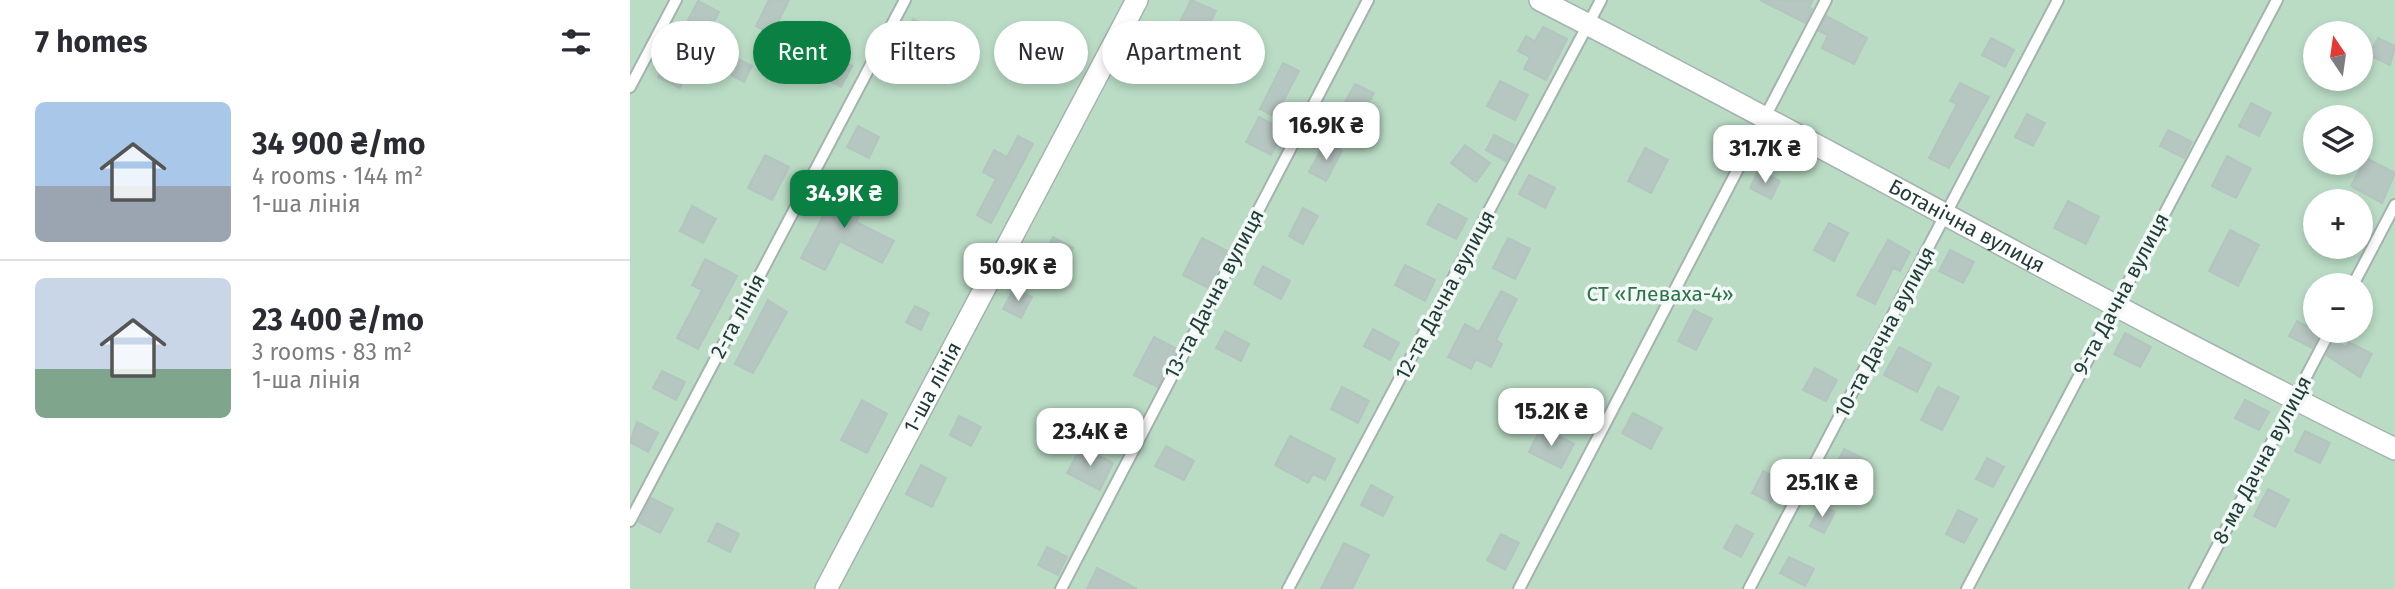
<!DOCTYPE html>
<html lang="en">
<head>
<meta charset="utf-8">
<style>
	:root { --surface:#fff; --page:#f2f2f3; --text:#2b2b33; --muted:#7c7c81; --line:#e1e1e2; --accent:#0b8043 }
	body { margin:0; font-family:"Fira Sans",sans-serif; background:var(--page); color:var(--text); height:100vh; display:flex; flex-direction:column; font-size:26px; white-space:nowrap }
	* { box-sizing:border-box; margin:0 }
	p { font-size:23px; color:var(--muted) }
	.icon { flex:none; width:38px; height:38px; fill:none; stroke:currentColor; stroke-width:2; stroke-linecap:round; stroke-linejoin:round }
	.map { position:relative; flex:1; overflow:hidden }
	.panel { display:flex; flex-direction:column; background:var(--surface); width:630px }
	.panel>* { flex:none }
	.guide { position:absolute; left:21px; top:21px; width:665px; height:63px; display:flex; gap:14px }
	.needle { width:46px; rotate:347deg }
	.buttons { position:absolute; left:1673px; top:21px; display:grid; gap:14px }
	.buttons a { display:grid; place-items:center; width:70px; height:70px; border-radius:50%; background:var(--surface); box-shadow:0 4px 10px #0003; font-size:35px }
	.price { position:absolute; translate:-50% -60px; padding:0 16px; border-radius:14px; background:#fff; color:#222; font-size:23px; line-height:46px; filter:drop-shadow(0 2px 4px #0008) }
	.price::after { content:''; position:absolute; left:50%; top:42px; width:21px; height:16px; margin-left:-10px; background:inherit; clip-path:polygon(0 0,100% 0,50% 100%) }
	.price.on { background:var(--accent); color:#fff }
	ul { padding:0; list-style:none }
	li { display:flex; align-items:center; gap:21px; height:175px; padding:0 35px }
	li+li { border-top:2px solid var(--line) }
	li span { display:grid; place-items:center; flex:none; width:196px; height:140px; border-radius:10px; color:#555 }
	li>.icon { margin-inline-start:auto }
	span .icon { width:84px; height:84px; fill:#fffc; stroke-width:1 }
	li b { font-size:30px }
	h2 { display:flex; justify-content:space-between; align-items:center; height:84px; padding:0 35px; font-size:30px }
	.pill { padding:0 24px; border-radius:32px; background:var(--surface); box-shadow:0 4px 10px #0003; font-size:24px; line-height:63px }
	.pill.on { background:var(--accent); color:#fff }
	main { display:flex; flex:1; min-height:0 }
	.map>svg:first-child { display:block }
</style>
</head>
<body>
<main>
<section class="panel">
<h2>7 homes<svg class="icon" aria-label="filters" viewBox="0 0 24 24"><path d="M4 7h16M4 17h16"/><circle cx="9" cy="7" r="2"/><circle cx="15" cy="17" r="2"/></svg></h2>
<ul>
<li><span style="background:linear-gradient(#a9c7e8 60%,#9aa5b1 0)"><svg class="icon" aria-label="home" viewBox="0 0 24 24"><path d="M3 11l9-7 9 7M6 9v11h12V9"/></svg></span><div><b>34 900 ₴/mo</b><p>4 rooms · 144 m²</p><p>1-ша лінія</p></div></li>
<li><span style="background:linear-gradient(#c9d6e8 65%,#7fa58c 0)"><svg class="icon" aria-label="home" viewBox="0 0 24 24"><path d="M3 11l9-7 9 7M6 9v11h12V9"/></svg></span><div><b>23 400 ₴/mo</b><p>3 rooms · 83 m²</p><p>1-ша лінія</p></div></li>
</ul>
</section>
<div class="map">
<svg width="1765" height="589" viewBox="0 0 1765 589">
	<rect width="100%" height="100%" fill="#e1ebe7"/>
	<!-- green -->
	<path fill="#badcc5" fill-rule="evenodd" d="M0,0H1765V589H0ZM1685,33H1731V79H1685ZM1685,117H1731V163H1685ZM1685,201H1731V247H1685ZM1685,285H1731V331H1685Z"/>
	<!-- building -->
	<path fill="#b6c6c0" stroke="#b3c5bf" stroke-width="2" d="M139,0H159L142,34L126,26Z
		M561,0L586,11L573,36L549,24Z
		M1130,0H1183L1179,7L1182,9L1175,23Z
		M68,1L89,12L79,31L58,20Z
		M1196,16L1237,38L1224,64L1192,48L1198,35L1189,31Z
		M283,19L306,31L293,56L270,45Z
		M913,27L937,39L916,80L894,69L900,57L888,51L896,36L905,41Z
		M426,31L455,46L441,72L413,57Z
		M1361,38L1384,50L1375,67L1352,55Z
		M1748,38L1765,46L1760,65L1739,55Z
		M41,53L62,64L50,88L28,77Z
		M198,53L222,66L211,87L187,75Z
		M108,59L122,66L114,82L99,74Z
		M653,63L669,71L645,117L630,109Z
		M870,81L898,95L885,120L857,106Z
		M1330,83L1359,97L1319,168L1299,158L1327,104L1320,101Z
		M725,84L744,93L733,114L714,104Z
		M1621,103L1641,113L1629,136L1609,126Z
		M1397,114L1415,123L1403,146L1385,137Z
		M629,117L654,130L641,155L616,142Z
		M228,126L249,137L239,158L217,147Z
		M1538,130L1562,142L1554,158L1530,146Z
		M864,135L884,145L876,161L856,150Z
		M388,136L403,144L361,223L347,215L366,179L353,172L364,150L377,157Z
		M695,142L712,151L696,181L679,172Z
		M835,145L860,163L846,182L821,163Z
		M1015,148L1038,160L1021,193L998,181Z
		M135,155L159,167L142,200L118,188Z
		M1597,156L1621,169L1606,198L1582,186Z
		M1736,158L1765,173L1752,203L1721,186Z
		M1129,170L1150,181L1141,199L1120,188Z
		M899,175L925,188L915,208L889,194Z
		M206,182L238,198L226,222L264,241L252,263L210,241L195,270L171,258L194,214L191,212Z
		M1438,201L1469,217L1456,244L1424,228Z
		M808,204L837,219L826,239L797,224Z
		M62,206L86,219L73,243L50,231Z
		M673,208L688,216L673,244L659,236Z
		M1199,223L1218,233L1204,261L1184,250Z
		M1600,230L1629,245L1608,286L1579,271Z
		M423,237L443,248L434,265L414,255Z
		M572,238L597,251L578,288L553,275Z
		M878,238L900,249L885,279L863,268Z
		M1258,240L1280,252L1270,271L1263,268L1245,304L1227,295Z
		M1320,250L1344,262L1333,283L1309,271Z
		M75,259L107,276L68,349L47,338L72,290L62,285Z
		M775,265L805,280L795,301L765,285Z
		M633,266L660,281L651,299L624,284Z
		M384,288L402,297L391,318L373,309Z
		M871,291L887,299L866,340L872,344L861,367L846,359L841,369L818,357L835,324L849,332Z
		M138,300L157,312L123,373L105,364Z
		M285,306L299,313L291,330L276,322Z
		M1064,310L1082,319L1066,350L1048,341Z
		M1667,321L1690,333L1682,348L1659,336Z
		M743,329L769,343L760,360L734,346Z
		M595,331L619,344L611,361L586,348Z
		M1495,333L1521,347L1510,367L1484,354Z
		M524,337L547,349L528,387L504,375Z
		M1704,340L1716,347L1719,342L1742,354L1730,377L1696,355Z
		M1269,347L1301,364L1287,392L1254,375Z
		M1185,368L1207,380L1196,401L1173,390Z
		M32,371L55,382L46,400L23,388Z
		M712,387L739,401L728,423L701,409Z
		M1308,387L1329,397L1312,430L1291,420Z
		M232,400L257,414L237,453L211,440Z
		M1615,400L1639,412L1629,430L1605,418Z
		M1003,413L1032,428L1021,449L992,433Z
		M329,416L351,427L341,446L320,435Z
		M7,422L28,433L18,452L0,442Z
		M911,427L944,444L931,468L899,452Z
		M1675,431L1700,443L1690,463L1665,451Z
		M660,436L705,459L695,480L683,474L678,483L645,465Z
		M536,446L564,461L554,480L525,466Z
		M451,447L483,463L470,490L437,473Z
		M1214,449L1236,460L1227,476L1206,465Z
		M1357,458L1374,467L1363,487L1346,479Z
		M291,465L316,478L302,507L276,494Z
		M1133,471L1152,481L1141,503L1122,493Z
		M741,485L763,497L753,516L731,505Z
		M1638,489L1659,500L1645,527L1624,516Z
		M21,498L43,509L30,533L9,522Z
		M1191,504L1205,512L1194,533L1180,526Z
		M1328,510L1347,519L1334,543L1316,534Z
		M87,523L109,534L100,552L78,541Z
		M1106,525L1123,534L1111,557L1094,548Z
		M871,534L889,543L875,570L857,560Z
		M714,543L739,555L722,589H691Z
		M417,547L437,557L428,575L408,565Z
		M1159,557L1184,569L1175,586L1150,573Z
		M467,568L507,589H457Z"/>
	<g fill="none" stroke-linecap="round" stroke-linejoin="round">
		<!-- service casing -->
		<g stroke="#a4b3ae" stroke-width="14">
			<path id="service" d="M0,87L46,0
				M1723,285L1765,205
				M0,521L275,0
				M431,589L738,0
				M658,589L971,0
				M889,589L1196,0
				M1119,589L1428,0
				M1337,589L1647,0
				M1565,589L1700,331"/>
		</g>
		<!-- minor casing -->
		<g stroke="#a4b3ae" stroke-width="24">
			<g id="minor">
				<path id="s1" d="M910,0C1197,146 1476,307 1765,449"/>
				<path id="s2" d="M196,589L507,0"/>
			</g>
		</g>
		<!-- service -->
		<use href="#service" stroke="#fff" stroke-width="10"/>
		<!-- minor -->
		<use href="#minor" stroke="#fff" stroke-width="21"/>
	</g>
	<g text-anchor="middle" dominant-baseline="central" stroke-width="7" stroke-linejoin="round" paint-order="stroke">
		<!-- street labels -->
		<g font-size="21" fill="#213c36" stroke="#f1f8f5">
			<text stroke="none"><textPath href="#s1" startOffset="483">Ботанічна вулиця</textPath></text>
			<text transform="translate(584 294) rotate(-62)">13-та Дачна вулиця</text>
			<text transform="translate(1491 294) rotate(-62)">9-та Дачна вулиця</text>
			<text transform="translate(815 295) rotate(-62)">12-та Дачна вулиця</text>
			<text transform="translate(108 316) rotate(-62)">2-га лінія</text>
			<text transform="translate(1255 332) rotate(-62)">10-та Дачна вулиця</text>
			<text stroke="none"><textPath href="#s2" startOffset="228">1-ша лінія</textPath></text>
			<text transform="translate(1632 460) rotate(-62)">8-ма Дачна вулиця</text>
		</g>
		<!-- park labels -->
		<g font-size="21" fill="#2c724b" stroke="#f1f8f5">
			<text x="1030" y="294">СТ «Глеваха-4»</text>
		</g>
	</g>
</svg>
<div class="buttons">
<a><svg class="needle" viewBox="-14 -14 28 28"><path d="M0-13l5 13h-10z" fill="#e53935"/><path d="M0 13l5-13h-10z" fill="#7c7c81"/></svg></a>
<a><svg class="icon" aria-label="layers" viewBox="0 0 24 24"><path d="M12 4l9 5-9 5-9-5zM3 14l9 5 9-5"/></svg></a>
<a>+</a>
<a>−</a>
</div>
<b class="price" style="left:696px;top:162px">16.9K ₴</b>
<b class="price" style="left:1135px;top:185px">31.7K ₴</b>
<b class="price on" style="left:214px;top:230px">34.9K ₴</b>
<b class="price" style="left:388px;top:303px">50.9K ₴</b>
<b class="price" style="left:921px;top:448px">15.2K ₴</b>
<b class="price" style="left:460px;top:468px">23.4K ₴</b>
<b class="price" style="left:1192px;top:519px">25.1K ₴</b>
<div class="guide">
<a class="pill">Buy</a>
<a class="pill on">Rent</a>
<a class="pill">Filters</a>
<a class="pill">New</a>
<a class="pill">Apartment</a>
</div>
</div>
</main>
</body>
</html>
